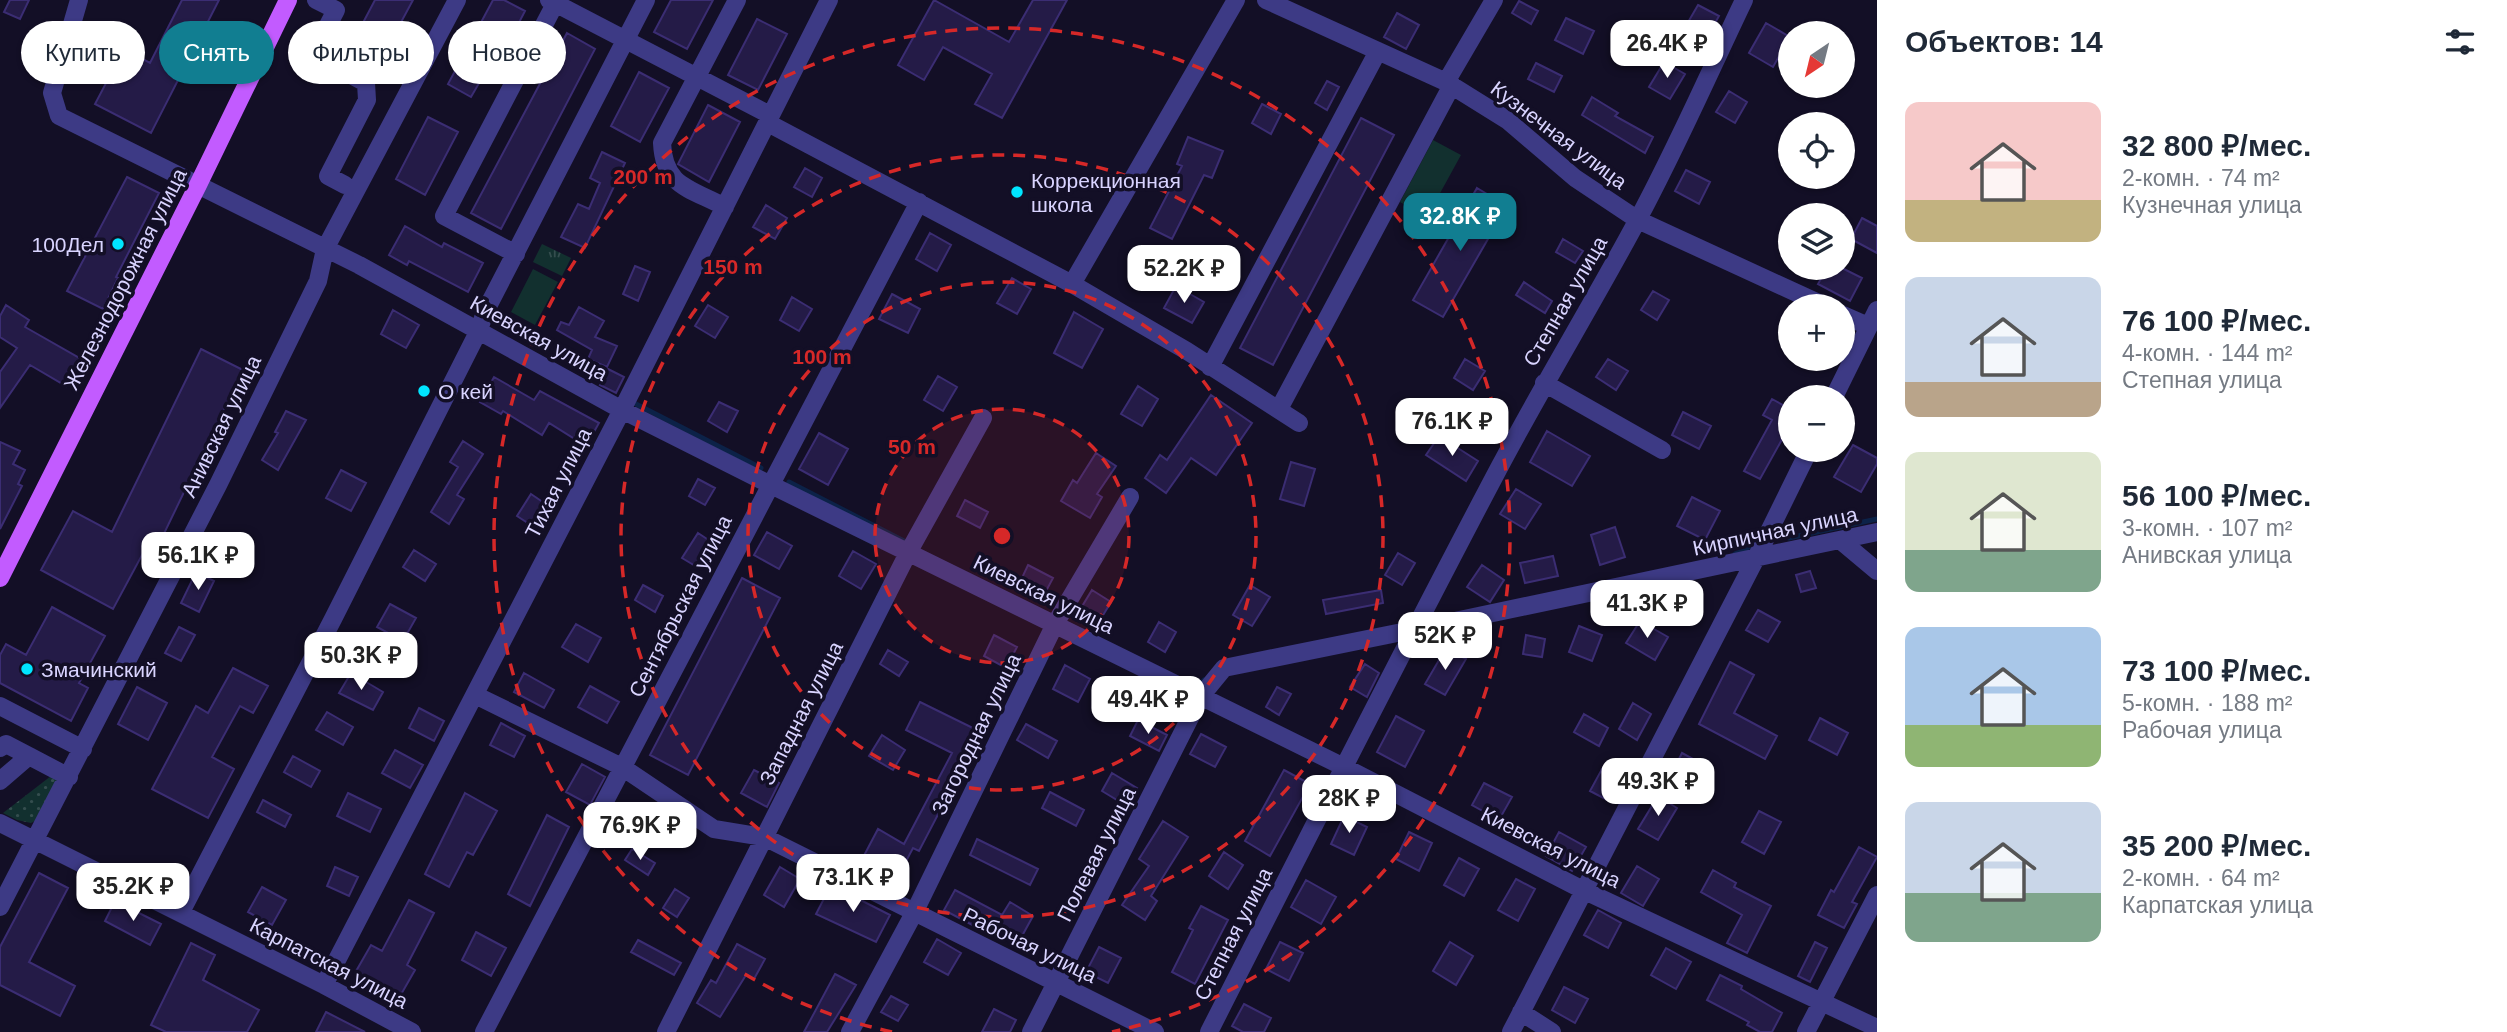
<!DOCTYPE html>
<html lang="ru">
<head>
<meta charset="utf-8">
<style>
	:root { --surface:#fff; --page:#f6f6f7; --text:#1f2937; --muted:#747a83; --accent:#117e91 }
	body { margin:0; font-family:Helvetica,sans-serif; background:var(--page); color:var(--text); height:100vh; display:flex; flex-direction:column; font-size:26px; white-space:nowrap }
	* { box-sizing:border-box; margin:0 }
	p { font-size:23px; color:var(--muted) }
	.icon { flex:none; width:38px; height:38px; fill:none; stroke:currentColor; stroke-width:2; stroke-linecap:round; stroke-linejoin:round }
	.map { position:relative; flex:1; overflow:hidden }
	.drawer { display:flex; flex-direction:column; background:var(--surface); width:630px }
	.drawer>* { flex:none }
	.top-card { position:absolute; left:21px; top:21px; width:665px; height:63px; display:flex; gap:14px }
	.needle { width:46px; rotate:215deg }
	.tools { position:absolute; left:1778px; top:21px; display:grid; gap:14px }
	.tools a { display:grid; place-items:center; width:77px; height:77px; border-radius:50%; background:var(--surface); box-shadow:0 2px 5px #0004; font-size:35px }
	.price { position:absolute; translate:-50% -60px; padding:0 16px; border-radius:14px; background:#fff; color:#222; font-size:23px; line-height:46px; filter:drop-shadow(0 2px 4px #0008) }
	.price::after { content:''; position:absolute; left:50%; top:42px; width:21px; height:16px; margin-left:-10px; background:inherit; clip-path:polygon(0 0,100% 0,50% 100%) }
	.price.selected { background:var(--accent); color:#fff }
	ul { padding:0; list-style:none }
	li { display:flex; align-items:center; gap:21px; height:175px; padding:0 28px }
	li span { display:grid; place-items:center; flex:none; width:196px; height:140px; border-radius:14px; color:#555 }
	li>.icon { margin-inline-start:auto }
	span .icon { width:84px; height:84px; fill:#fffc; stroke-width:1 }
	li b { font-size:30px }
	h2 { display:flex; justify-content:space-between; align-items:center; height:84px; padding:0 28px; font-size:30px }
	.pill { padding:0 24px; border-radius:32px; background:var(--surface); box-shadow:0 2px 5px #0004; font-size:24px; line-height:63px }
	.pill.selected { background:var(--accent); color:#fff }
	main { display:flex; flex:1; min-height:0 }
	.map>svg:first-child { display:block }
</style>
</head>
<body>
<main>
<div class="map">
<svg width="1877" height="1032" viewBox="0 0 1877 1032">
	<defs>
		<pattern id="grass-dots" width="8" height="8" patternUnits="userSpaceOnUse" patternTransform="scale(1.75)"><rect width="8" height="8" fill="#12302f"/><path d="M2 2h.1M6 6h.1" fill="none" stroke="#344d4e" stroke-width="1.8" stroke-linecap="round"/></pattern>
		<pattern id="park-tufts" width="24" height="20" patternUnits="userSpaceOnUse" patternTransform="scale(1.75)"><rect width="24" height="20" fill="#12302f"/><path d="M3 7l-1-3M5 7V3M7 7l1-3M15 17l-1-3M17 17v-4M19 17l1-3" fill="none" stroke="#344d4e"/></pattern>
	</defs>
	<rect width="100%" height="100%" fill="#130f26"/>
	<!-- grass -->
	<path fill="url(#grass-dots)" d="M51,776L59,778L41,818L31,823L17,820L3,813Z"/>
	<!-- park -->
	<path fill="url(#park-tufts)" d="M542,244L571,258L562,276L533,262Z"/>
	<!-- pitch -->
	<path fill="#12302f" d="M1433,140L1461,155L1427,217L1400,202Z
		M533,269L558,282L535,325L511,312Z"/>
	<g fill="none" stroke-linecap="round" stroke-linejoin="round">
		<!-- stream -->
		<path stroke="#0c2248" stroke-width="5" d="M634,403L761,468
			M789,482L904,541
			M1789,538L1877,519
			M1735,554L1753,545
			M1185,680L1200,684L1204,680"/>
	</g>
	<!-- building -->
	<path fill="#241b47" stroke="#3b2d73" stroke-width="2" d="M10,0H29L20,19L4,12Z
		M182,0H219L151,133L95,104L124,49L150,63Z
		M375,0H413L393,37L409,46L393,78L347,53Z
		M493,0H504L525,11L495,69L489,66L471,97L448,84Z
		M671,0H713L687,49L654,32Z
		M934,0L1009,42L1033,0H1067L1002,118L975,104L992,74L943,47L924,80L898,65Z
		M1519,1L1538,11L1531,24L1512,13Z
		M1698,5L1719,16L1704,43L1683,31Z
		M1397,13L1419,25L1406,49L1384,37Z
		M1566,18L1594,31L1583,54L1555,40Z
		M757,19L787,34L758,90L728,75Z
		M1766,23L1790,37L1773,67L1749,53Z
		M567,33L595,49L501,229L471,213Z
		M1664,62L1685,74L1670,99L1649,87Z
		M1536,63L1562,76L1554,92L1528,79Z
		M639,72L669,88L640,142L611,126Z
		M1327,81L1339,87L1327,110L1315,103Z
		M1729,91L1747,102L1735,123L1716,112Z
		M1592,97L1618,113L1615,116L1653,137L1645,153L1582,115Z
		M1262,104L1281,114L1271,134L1252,123Z
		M708,105L740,122L709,182L678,164Z
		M428,117L458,132L425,195L396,179Z
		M1361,118L1394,135L1273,365L1240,348Z
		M1188,137L1223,151L1212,178L1204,175L1172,239L1150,228L1182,166L1177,164Z
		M602,152L625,163L585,248L561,237L578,204L589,209L600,183L590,178Z
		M805,168L822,178L812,197L794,187Z
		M1686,170L1710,182L1699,204L1675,191Z
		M127,177L159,193L116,277L118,278L103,309L67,291Z
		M1477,188L1507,206L1443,317L1413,300Z
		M766,205L787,218L775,239L753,227Z
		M1862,218L1877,226V253L1851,239Z
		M405,226L442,247L444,243L483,263L468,292L409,261L407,265L389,255Z
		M930,233L951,245L937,271L916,259Z
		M1563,239L1583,251L1575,263L1556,252Z
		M635,266L650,272L638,301L623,294Z
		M1827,268H1842L1862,278L1850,301L1818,284Z
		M1012,278L1031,289L1017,314L997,303Z
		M1524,282L1552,301L1545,313L1516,295Z
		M1176,286L1204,302L1192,323L1164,308Z
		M1653,291L1669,300L1657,320L1641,310Z
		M892,294L920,309L908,333L879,319Z
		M792,297L812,309L799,331L780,320Z
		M6,305L29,320L25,327L81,359L66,386L30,365L0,408V372L17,348L0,337V316Z
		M708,305L728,317L715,338L695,326Z
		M579,307L604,321L595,337L617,346L607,367L588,359L592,350L557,330L561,322L569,325Z
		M393,310L419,325L406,348L381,334Z
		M1074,312L1103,329L1082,368L1054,353Z
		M201,349L243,370L158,546L149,542L113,609L41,570L73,511L112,532Z
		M1465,359L1485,371L1473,390L1454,378Z
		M1608,359L1628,371L1616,390L1596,377Z
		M608,369L624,377L616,393L600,385Z
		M938,376L957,387L943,411L924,400Z
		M494,377L534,400L540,391L599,423L586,446L549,423L542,435L503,411L501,414L480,402Z
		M1138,386L1158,399L1142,426L1121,414Z
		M1211,395L1252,423L1216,475L1191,458L1166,493L1145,478L1160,455L1167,460Z
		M1772,399L1790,409V425L1760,479L1744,471L1772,420L1763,415Z
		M719,402L738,411L727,432L708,421Z
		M286,411L306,420L278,470L262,460L278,433L275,432Z
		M1683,412L1711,426L1699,449L1672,435Z
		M1547,431L1590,456L1572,486L1530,462Z
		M819,433L848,449L828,485L799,469Z
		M1439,436L1478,461L1466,481L1426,455Z
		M463,441L483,454L457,495L464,499L449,524L431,512L458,467L450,462Z
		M0,442L20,451L13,464L25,470L18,484L22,486L0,529Z
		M1853,445L1877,458V464L1861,492L1834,477Z
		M1096,453L1116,466L1097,494L1102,497L1090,518L1061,501L1073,480L1077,483Z
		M1291,462L1315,469L1304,506L1280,499Z
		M341,470L366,483L351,511L326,498Z
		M698,479L715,488L705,505L689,496Z
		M1516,489L1541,504L1525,529L1500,514Z
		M531,494L550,507L537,529L517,516Z
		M1692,497L1720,511L1705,540L1677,526Z
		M965,500L988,512L980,528L957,516Z
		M1615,527L1625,557L1600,565L1591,535Z
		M767,532L792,546L779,569L754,555Z
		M698,533L713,543L697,567L682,558Z
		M414,550L436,564L425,581L403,567Z
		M853,551L876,564L861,589L839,576Z
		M1398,553L1415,563L1402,585L1385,575Z
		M1553,556L1558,576L1525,583L1520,563Z
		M1028,565L1053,578L1044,595L1020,582Z
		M1482,565L1504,580L1490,602L1467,587Z
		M1810,571L1816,588L1801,592L1796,575Z
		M196,572L214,581L199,612L181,603Z
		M742,578L780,598L688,775L650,755Z
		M643,585L663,596L655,612L635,600Z
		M1250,585L1270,597L1252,626L1233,615Z
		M1092,590L1111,602L1097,625L1078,613Z
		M1381,590L1383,603L1326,614L1323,600Z
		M390,604L416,618L403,641L377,627Z
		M52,607L105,636L79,683L88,688L71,721L0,683V655L6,644L26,655Z
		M1758,610L1780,622L1768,642L1746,630Z
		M1640,621L1668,637L1655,660L1626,643Z
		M1159,622L1176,632L1165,652L1148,642Z
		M576,624L601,638L588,662L562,647Z
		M1579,626L1602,635L1592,661L1569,652Z
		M179,627L195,635L181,661L165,653Z
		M994,635L1017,647L1006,668L984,656Z
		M1526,635L1545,639L1542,657L1523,654Z
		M1446,648L1466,659L1445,695L1425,684Z
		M888,650L908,662L899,676L880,664Z
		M1730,662L1754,675L1734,713L1777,736L1765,759L1699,724Z
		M1365,664L1379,673L1367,697L1350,687Z
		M1065,665L1090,679L1078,702L1053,689Z
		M233,668L268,686L253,713L240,706L212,757L234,769L208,818L152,789L196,706L208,713Z
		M351,673L383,692L373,710L339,693Z
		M524,673L554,690L544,708L514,692Z
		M590,686L619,702L607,723L578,707Z
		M137,687L167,703L148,740L118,724Z
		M1277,687L1291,694L1279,715L1266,707Z
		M920,702L981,732L919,851L913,848L894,884L859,865L878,829L904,844L952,753L906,730Z
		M1633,703L1651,714L1637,740L1619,729Z
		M419,708L444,721L434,741L409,728Z
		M327,712L353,727L343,745L316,730Z
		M1584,714L1608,728L1599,746L1574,732Z
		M1396,716L1424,731L1405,767L1377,752Z
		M1820,718L1848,733L1837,755L1809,740Z
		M1138,720L1167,735L1159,751L1130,736Z
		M501,723L525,736L514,757L490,745Z
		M1026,724L1057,741L1048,758L1017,740Z
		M1201,734L1226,747L1215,767L1190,754Z
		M882,735L905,750L893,770L869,756Z
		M395,750L423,765L410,788L382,773Z
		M1682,753L1702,764L1694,780L1674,769Z
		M293,756L320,771L311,787L284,772Z
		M582,764L605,777L590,805L566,792Z
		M1602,769L1621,779L1609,801L1590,791Z
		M754,770L779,783L767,807L741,793Z
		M1284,770L1310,784L1270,856L1245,841Z
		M1112,773L1137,788L1127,806L1102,791Z
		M1484,783L1512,797L1499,820L1472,805Z
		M1050,792L1084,810L1076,826L1042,808Z
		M348,793L381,809L370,832L337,816Z
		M465,793L497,811L473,855L467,852L449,887L425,874Z
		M1658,796L1677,808L1658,840L1638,829Z
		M263,800L291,815L285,827L257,812Z
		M1759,811L1781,822L1764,854L1742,842Z
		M547,815L569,827L530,906L508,894Z
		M1344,816L1367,827L1354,855L1331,844Z
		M1163,821L1188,837L1151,896L1157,901L1145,920L1122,905L1149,866L1139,859Z
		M1409,832L1432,843L1419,871L1396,859Z
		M1559,832L1586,847L1572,871L1546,856Z
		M977,839L1038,869L1030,885L970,855Z
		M1859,847L1877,857L1852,902L1857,904L1844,928L1818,915L1831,890L1834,892Z
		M632,849L655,863L648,875L625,860Z
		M1224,852L1243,865L1228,889L1209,876Z
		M1459,858L1479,869L1464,896L1444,885Z
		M1637,866L1659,879L1643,906L1621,893Z
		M335,867L358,877L349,896L327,886Z
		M780,867L800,879L784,907L764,895Z
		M1713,870L1736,883L1734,887L1771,906L1747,953L1727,943L1742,915L1701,892Z
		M39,873L68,888L29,962L75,986L60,1016L0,985V947Z
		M1516,879L1535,889L1518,921L1498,910Z
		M1306,880L1336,897L1321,924L1291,907Z
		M831,885L890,915L876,942L816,914Z
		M262,887L286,900L272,925L248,912Z
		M675,889L689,898L677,917L663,908Z
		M955,890L1002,915L1010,902L1033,916L1017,945L977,921L974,926L944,910Z
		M409,900L434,913L407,965L415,970L399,998L355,973L371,945L382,951Z
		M115,901L161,924L150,945L105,921Z
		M1201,906L1228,920L1195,984L1172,972L1193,930L1189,928Z
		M1598,910L1621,923L1608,948L1584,935Z
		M476,932L506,948L491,976L462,960Z
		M937,939L961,953L948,975L924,962Z
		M638,940L681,963L674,975L631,952Z
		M1280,942L1303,953L1289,981L1266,969Z
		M1450,942L1473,956L1456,985L1433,971Z
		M1815,942L1827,948L1810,982L1798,976Z
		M191,943L215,955L203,980L259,1010L247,1032H166L151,1025Z
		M737,944L765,959L754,979L746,975L720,1017L697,1003L711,980L716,983Z
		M1099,947L1121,958L1108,983L1086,972Z
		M1666,948L1691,962L1676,989L1651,975Z
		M835,974L856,985L827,1032H804Z
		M1720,975L1742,986L1741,989L1782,1013L1772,1032H1760L1747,1025L1749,1022L1707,1000Z
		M1564,987L1588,999L1575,1023L1552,1010Z
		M891,996L908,1005L898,1021L881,1012Z
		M1244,1004L1271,1018L1264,1032H1243L1232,1026Z
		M994,1009L1016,1020L1010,1032H982Z
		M326,1012L365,1032H316Z"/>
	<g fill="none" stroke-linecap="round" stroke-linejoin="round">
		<!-- minor -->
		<path stroke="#3d3a85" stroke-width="18" d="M79,0L52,93L59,116L359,265L622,410L769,484L1344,767L1583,890L1877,1028
			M316,0L336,10L313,54L366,83L367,100L328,176L345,185
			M549,0L770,115
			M1266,0L1446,82L1507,120L1575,178L1638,220L1825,306
			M1446,82L1494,0
			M768,123L1072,284L1187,351L1299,423
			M725,207C690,188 664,187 662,143L737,0
			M516,254L444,216L557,0
			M1072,284L1236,0
			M1843,315L1868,326
			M1210,367L1378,51
			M1544,383L1662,450
			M1834,397L1877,310
			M1279,409L1452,85
			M1840,540L1877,571
			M475,695L622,767L714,829L764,837L1155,1032
			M0,706L83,749
			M0,748L6,744L29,756
			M0,781L29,756L69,777
			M0,823L324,985L412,1032
			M0,907L218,485L318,281L325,249L457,0
			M181,912L333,619L479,330L485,312L646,0
			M324,985L622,410L829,0
			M1521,1012L1552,1032
			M484,1032L919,202
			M666,1032L908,553L983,418
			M850,1032L914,913L1055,624L1130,497
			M1031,1032L1201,696L1224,668L1417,629L1877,532
			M1209,1032C1305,843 1401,653 1500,466C1544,383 1593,303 1637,221C1676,149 1709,73 1744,0
			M1511,1032L1756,558L1809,450
			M1806,1032L1877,895"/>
		<!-- major -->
		<path stroke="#c25bff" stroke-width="18" d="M0,578L198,185L288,0"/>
	</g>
	<!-- distance rings -->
	<circle cx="1002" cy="536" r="127" fill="#d62828" fill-opacity=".12"/>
	<g fill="none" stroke="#d62828" stroke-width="3.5" stroke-dasharray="12 9">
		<circle cx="1002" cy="536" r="127"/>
		<circle cx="1002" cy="536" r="254"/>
		<circle cx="1002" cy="536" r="381"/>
		<path d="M892 1032A508 508 0 1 1 1112 1032"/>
	</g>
	<!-- markers -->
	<g fill="#00e5ff" stroke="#130f26" stroke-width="2.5">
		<circle cx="1017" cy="192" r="7"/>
		<circle cx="118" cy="244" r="7"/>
		<circle cx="424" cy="391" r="7"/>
		<circle cx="27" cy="669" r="7"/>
	</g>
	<g text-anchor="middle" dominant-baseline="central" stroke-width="7" stroke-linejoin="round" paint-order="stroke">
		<!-- street labels -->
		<g font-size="21" fill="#d9d4ff" stroke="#130f26">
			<text transform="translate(1559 135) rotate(37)">Кузнечная улица</text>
			<text transform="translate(125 279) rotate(-63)">Железнодорожная улица</text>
			<text transform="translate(1565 301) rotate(-60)">Степная улица</text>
			<text transform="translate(539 338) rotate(29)">Киевская улица</text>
			<text transform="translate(221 426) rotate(-64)">Анивская улица</text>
			<text transform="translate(558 483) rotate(-63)">Тихая улица</text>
			<text transform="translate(1775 531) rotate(-12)">Кирпичная улица</text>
			<text transform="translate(1044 594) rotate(26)">Киевская улица</text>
			<text transform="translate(680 606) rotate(-63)">Сентябрьская улица</text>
			<text transform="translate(801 713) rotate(-63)">Западная улица</text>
			<text transform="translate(976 734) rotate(-64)">Загородная улица</text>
			<text transform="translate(1551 847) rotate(27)">Киевская улица</text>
			<text transform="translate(1096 854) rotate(-63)">Полевая улица</text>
			<text transform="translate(1233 934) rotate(-63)">Степная улица</text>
			<text transform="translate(1030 945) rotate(26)">Рабочая улица</text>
			<text transform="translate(329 963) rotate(27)">Карпатская улица</text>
		</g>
		<!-- poi labels -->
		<g font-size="21" fill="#d9d4ff" stroke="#130f26" text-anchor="start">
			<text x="1031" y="180">Коррекционная<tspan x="1031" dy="24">школа</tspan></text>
			<text x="104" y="244" text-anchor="end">100Дел</text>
			<text x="438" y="391">О кей</text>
			<text x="41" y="669">Змачинский</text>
		</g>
	</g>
	<circle cx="1002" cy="536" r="10" fill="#d62828" stroke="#130f26" stroke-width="3.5"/>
	<g font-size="21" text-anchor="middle" font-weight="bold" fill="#d62828" stroke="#130f26" stroke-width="7" stroke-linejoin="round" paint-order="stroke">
		<text x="643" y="184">200 m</text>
		<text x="733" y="274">150 m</text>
		<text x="822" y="364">100 m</text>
		<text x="912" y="454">50 m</text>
	</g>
</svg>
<div class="tools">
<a><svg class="needle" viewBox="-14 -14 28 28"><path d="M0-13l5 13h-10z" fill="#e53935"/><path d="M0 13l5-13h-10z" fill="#747a83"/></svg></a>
<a><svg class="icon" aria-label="locate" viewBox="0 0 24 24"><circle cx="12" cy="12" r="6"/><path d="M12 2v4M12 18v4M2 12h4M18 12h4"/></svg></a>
<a><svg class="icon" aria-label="layers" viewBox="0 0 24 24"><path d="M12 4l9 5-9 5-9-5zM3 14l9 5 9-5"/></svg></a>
<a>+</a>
<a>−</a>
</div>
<b class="price" style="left:1667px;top:80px">26.4K ₽</b>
<b class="price selected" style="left:1460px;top:253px">32.8K ₽</b>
<b class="price" style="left:1184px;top:305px">52.2K ₽</b>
<b class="price" style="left:1452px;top:458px">76.1K ₽</b>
<b class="price" style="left:198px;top:592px">56.1K ₽</b>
<b class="price" style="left:1647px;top:640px">41.3K ₽</b>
<b class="price" style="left:1445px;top:672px">52K ₽</b>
<b class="price" style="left:361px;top:692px">50.3K ₽</b>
<b class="price" style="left:1148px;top:736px">49.4K ₽</b>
<b class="price" style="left:1658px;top:818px">49.3K ₽</b>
<b class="price" style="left:1349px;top:835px">28K ₽</b>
<b class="price" style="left:640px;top:862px">76.9K ₽</b>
<b class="price" style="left:853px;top:914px">73.1K ₽</b>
<b class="price" style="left:133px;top:923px">35.2K ₽</b>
<div class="top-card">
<a class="pill">Купить</a>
<a class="pill selected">Снять</a>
<a class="pill">Фильтры</a>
<a class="pill">Новое</a>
</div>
</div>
<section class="drawer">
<h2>Объектов: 14<svg class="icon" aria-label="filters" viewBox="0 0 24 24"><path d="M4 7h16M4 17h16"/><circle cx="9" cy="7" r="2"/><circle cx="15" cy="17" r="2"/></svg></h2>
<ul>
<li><span style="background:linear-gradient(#f6c9c9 70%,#c2b280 0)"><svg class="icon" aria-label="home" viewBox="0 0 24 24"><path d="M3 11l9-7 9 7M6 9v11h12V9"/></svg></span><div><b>32 800 ₽/мес.</b><p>2-комн. · 74 m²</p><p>Кузнечная улица</p></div></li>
<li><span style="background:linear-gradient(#c9d6e8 75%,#b9a48a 0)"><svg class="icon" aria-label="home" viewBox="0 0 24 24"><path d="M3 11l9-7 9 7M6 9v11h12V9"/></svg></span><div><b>76 100 ₽/мес.</b><p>4-комн. · 144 m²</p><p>Степная улица</p></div></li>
<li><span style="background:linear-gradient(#dfe7d0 70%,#7fa58c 0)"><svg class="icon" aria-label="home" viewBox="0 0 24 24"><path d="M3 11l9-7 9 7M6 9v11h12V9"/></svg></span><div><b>56 100 ₽/мес.</b><p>3-комн. · 107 m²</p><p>Анивская улица</p></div></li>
<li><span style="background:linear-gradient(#a9c7e8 70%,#8fb573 0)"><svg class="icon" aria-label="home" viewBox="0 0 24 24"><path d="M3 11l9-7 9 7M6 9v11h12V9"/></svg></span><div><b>73 100 ₽/мес.</b><p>5-комн. · 188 m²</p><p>Рабочая улица</p></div></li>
<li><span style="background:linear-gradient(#c9d6e8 65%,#7fa58c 0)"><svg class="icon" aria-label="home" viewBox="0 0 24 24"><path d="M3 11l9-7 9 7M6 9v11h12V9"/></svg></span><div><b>35 200 ₽/мес.</b><p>2-комн. · 64 m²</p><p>Карпатская улица</p></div></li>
</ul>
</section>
</main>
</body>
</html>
